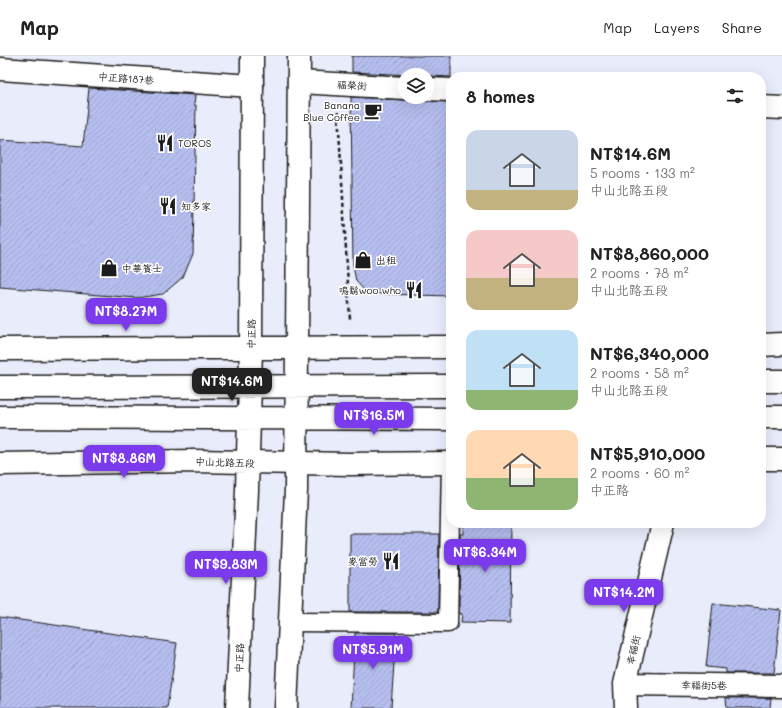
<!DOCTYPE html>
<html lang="en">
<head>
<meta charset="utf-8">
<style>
	:root { --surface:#fff; --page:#f2f2f2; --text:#222; --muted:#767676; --line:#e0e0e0; --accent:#7c3aed }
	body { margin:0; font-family:Mali,"LXGW WenKai TC",sans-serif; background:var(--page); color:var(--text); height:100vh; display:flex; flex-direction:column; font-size:15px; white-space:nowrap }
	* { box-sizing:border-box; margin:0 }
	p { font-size:13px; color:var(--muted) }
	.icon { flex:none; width:22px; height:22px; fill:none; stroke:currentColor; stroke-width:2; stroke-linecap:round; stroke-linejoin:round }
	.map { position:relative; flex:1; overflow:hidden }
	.side { position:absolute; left:446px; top:16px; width:320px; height:456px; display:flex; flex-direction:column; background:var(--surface); border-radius:16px; box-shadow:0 4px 16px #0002 }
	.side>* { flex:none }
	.fabs { position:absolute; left:398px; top:12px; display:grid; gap:8px }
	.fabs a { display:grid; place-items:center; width:36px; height:36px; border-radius:50%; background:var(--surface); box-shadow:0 4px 16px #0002; font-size:20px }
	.price { position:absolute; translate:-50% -34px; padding:0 9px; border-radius:8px; background:var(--accent); color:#fff; font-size:13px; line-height:26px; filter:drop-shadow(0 1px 2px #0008) }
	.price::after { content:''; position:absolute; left:50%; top:24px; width:12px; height:9px; margin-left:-6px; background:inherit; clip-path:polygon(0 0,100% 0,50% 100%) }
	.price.selected { background:#222; color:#fff }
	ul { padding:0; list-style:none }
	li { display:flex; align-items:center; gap:12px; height:100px; padding:0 20px }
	li span { display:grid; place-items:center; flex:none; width:112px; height:80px; border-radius:12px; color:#555 }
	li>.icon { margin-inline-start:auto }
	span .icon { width:48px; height:48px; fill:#fffc; stroke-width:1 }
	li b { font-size:17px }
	h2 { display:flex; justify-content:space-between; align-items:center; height:48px; padding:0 20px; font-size:17px }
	header { display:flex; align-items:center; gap:24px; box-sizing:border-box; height:56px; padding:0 20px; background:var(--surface); border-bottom:1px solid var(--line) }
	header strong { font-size:19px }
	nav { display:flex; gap:22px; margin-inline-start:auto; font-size:14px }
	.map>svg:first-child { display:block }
</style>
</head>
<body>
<header>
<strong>Map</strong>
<nav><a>Map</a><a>Layers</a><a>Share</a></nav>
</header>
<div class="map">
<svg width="782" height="652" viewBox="0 0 782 652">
	<defs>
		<pattern id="building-hatch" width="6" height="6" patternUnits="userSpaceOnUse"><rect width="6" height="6" fill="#b6beef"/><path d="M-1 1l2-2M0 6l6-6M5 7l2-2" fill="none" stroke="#9ca3cc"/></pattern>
	</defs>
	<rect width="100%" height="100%" fill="#e9ecfa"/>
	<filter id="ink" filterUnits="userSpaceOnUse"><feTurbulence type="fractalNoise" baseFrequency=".025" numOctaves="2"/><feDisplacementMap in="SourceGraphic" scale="8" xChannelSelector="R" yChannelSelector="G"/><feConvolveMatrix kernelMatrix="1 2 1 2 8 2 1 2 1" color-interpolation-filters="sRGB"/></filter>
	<g filter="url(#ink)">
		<!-- building -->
		<path fill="url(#building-hatch)" stroke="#1c1c1c" d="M352,0H451V21L352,16Z
			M89,32L195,39L194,49H196L193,198L183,221L163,238L137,242L0,231V84L83,90Z
			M351,41L404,44L418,41L426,45L451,46V240L381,238L365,235L356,225L353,210Z
			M463,467H511L510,567L461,566L462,558H459L460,478H463Z
			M350,478H439L438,556H350Z
			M713,547L781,554L774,617H726V613L706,611Z
			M0,561L177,587L167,652H0Z
			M355,577H396L391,652H351Z
			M726,642H771L770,652H727Z"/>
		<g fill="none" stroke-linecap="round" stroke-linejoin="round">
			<!-- lane casing -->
			<g stroke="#1c1c1c" stroke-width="21">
				<path id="lane" d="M290,566L448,567L451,407"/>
			</g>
			<!-- street casing -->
			<g stroke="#1c1c1c" stroke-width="25">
				<path id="street" d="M0,13L252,30
					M299,26L405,32
					M427,33L451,34
					M761,51L782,52
					M625,628L782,630
					M626,652L625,628L663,467"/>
			</g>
			<!-- secondary casing -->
			<g stroke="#1c1c1c" stroke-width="25">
				<path id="secondary" d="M761,289L782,288
					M0,293L451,291
					M761,325H782
					M0,331L451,330
					M0,361L451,363
					M761,361H782
					M761,403H782
					M0,408L194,405L349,408L451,407
					M237,652L247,434L251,293L252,0
					M286,652L296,434L299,0"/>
			</g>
			<!-- path -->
			<path stroke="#1c1c1c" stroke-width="2.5" stroke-dasharray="4 3" stroke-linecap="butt" d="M338,56L350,263"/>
			<!-- lane -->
			<use href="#lane" stroke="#fff" stroke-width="18"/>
			<!-- street -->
			<use href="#street" stroke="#fff" stroke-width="22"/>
			<!-- secondary -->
			<use href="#secondary" stroke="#fff" stroke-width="22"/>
		</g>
	</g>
	<!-- icons -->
	<defs>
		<g id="cafe-bare" transform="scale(1.38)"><path d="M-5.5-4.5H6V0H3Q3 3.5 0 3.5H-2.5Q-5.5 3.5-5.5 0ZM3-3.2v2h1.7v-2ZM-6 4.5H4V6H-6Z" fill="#1c1c1c" stroke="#fff" stroke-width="2.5" paint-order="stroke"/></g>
		<g id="restaurant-bare" transform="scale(1.38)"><path d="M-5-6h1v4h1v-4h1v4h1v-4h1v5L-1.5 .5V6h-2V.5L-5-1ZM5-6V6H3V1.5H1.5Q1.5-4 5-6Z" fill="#1c1c1c" stroke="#fff" stroke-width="2.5" paint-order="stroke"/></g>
		<g id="shop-bare" transform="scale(1.38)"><path d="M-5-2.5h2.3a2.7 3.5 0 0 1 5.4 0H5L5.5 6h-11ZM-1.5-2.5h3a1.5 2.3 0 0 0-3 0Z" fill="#1c1c1c" stroke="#fff" stroke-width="2.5" paint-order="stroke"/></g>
	</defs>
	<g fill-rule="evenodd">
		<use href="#cafe-bare" x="373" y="55"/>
		<use href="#restaurant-bare" x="165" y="87"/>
		<use href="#restaurant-bare" x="168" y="150"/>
		<use href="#shop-bare" x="363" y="204"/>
		<use href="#shop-bare" x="109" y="212"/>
		<use href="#restaurant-bare" x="414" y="234"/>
		<use href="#restaurant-bare" x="391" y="505"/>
	</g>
	<g text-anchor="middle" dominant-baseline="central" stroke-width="3" stroke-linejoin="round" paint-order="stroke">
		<!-- street labels -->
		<g font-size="10" fill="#1c1c1c" stroke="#fff">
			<text transform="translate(126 22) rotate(4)">中正路187巷</text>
			<text transform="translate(352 29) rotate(3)">福榮街</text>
			<text transform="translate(251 278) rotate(-89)">中正路</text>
			<text transform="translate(225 406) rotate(2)">中山北路五段</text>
			<text transform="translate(633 594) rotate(-77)">幸福街</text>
			<text transform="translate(239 602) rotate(-87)">中正路</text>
			<text transform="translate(704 629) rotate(1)">幸福街5巷</text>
		</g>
		<!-- poi labels -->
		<g font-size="10" fill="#1c1c1c" stroke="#fff" text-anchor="start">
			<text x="360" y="49" text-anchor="end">Banana<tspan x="360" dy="12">Blue Coffee</tspan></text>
			<text x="178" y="87">TOROS</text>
			<text x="181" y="150">知多家</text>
			<text x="376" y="204">出租</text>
			<text x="122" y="212">中華賓士</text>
			<text x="401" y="234" text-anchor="end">嗚鬍woo who</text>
			<text x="378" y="505" text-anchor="end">麥當勞</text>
		</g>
	</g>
</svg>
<div class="fabs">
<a><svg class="icon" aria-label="layers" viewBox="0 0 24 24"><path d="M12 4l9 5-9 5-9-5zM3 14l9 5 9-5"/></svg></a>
</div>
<b class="price" style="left:126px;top:276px">NT$8.27M</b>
<b class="price selected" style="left:232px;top:346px">NT$14.6M</b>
<b class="price" style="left:374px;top:380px">NT$16.5M</b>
<b class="price" style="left:124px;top:423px">NT$8.86M</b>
<b class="price" style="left:485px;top:517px">NT$6.34M</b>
<b class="price" style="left:226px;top:529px">NT$9.83M</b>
<b class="price" style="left:624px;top:557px">NT$14.2M</b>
<b class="price" style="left:373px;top:614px">NT$5.91M</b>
<section class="side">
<h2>8 homes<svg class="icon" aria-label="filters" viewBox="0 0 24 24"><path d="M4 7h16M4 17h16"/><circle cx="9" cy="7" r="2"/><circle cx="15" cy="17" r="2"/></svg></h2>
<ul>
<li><span style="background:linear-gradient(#c9d6e8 75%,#c2b280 0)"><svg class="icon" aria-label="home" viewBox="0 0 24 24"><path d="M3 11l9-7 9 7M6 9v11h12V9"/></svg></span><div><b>NT$14.6M</b><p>5 rooms · 133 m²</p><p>中山北路五段</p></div></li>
<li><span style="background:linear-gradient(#f6c9c9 60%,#c2b280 0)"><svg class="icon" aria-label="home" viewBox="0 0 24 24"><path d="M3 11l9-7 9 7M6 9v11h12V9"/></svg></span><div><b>NT$8,860,000</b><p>2 rooms · 78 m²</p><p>中山北路五段</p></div></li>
<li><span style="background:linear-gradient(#bfe0f5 75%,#8fb573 0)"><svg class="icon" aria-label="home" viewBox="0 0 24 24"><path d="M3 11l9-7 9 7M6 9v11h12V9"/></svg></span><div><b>NT$6,340,000</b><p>2 rooms · 58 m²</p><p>中山北路五段</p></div></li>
<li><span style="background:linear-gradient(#ffd9b3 60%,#8fb573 0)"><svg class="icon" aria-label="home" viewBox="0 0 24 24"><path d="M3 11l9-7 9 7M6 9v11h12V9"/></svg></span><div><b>NT$5,910,000</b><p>2 rooms · 60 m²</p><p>中正路</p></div></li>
</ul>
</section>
</div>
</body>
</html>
